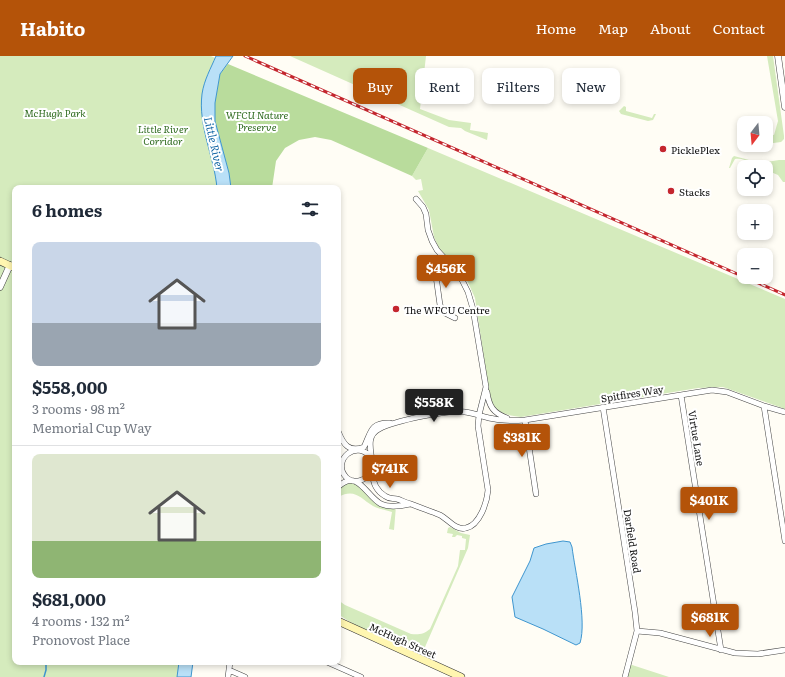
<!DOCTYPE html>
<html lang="en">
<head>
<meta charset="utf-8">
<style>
	:root { --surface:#fff; --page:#f2f2f3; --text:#1f2937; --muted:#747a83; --line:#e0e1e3; --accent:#b45309 }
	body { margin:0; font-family:Literata,serif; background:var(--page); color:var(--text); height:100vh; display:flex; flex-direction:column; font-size:15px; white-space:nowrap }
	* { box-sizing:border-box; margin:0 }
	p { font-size:13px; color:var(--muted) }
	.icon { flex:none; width:22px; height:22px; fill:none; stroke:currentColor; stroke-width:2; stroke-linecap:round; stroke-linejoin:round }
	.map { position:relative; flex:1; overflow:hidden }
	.sheet { position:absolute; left:12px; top:129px; width:329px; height:480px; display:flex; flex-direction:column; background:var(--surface); border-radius:8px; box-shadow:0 2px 6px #0003 }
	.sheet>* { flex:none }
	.guide { position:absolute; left:353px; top:12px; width:372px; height:36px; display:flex; gap:8px }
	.needle { width:26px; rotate:196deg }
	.controls { position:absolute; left:737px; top:60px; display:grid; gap:8px }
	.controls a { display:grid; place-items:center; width:36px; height:36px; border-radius:8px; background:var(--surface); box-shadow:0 2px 6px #0003; font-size:20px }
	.price { position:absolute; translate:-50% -34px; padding:0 9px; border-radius:4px; background:var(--accent); color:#fff; font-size:13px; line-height:26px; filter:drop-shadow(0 1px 2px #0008) }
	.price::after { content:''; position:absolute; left:50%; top:24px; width:12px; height:9px; margin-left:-6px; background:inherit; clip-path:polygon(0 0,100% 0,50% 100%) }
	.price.selected { background:#222; color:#fff }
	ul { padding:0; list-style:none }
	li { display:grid; align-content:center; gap:8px; height:212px; padding:0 20px }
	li+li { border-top:1px solid var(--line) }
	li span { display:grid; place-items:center; height:124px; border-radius:8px; color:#555 }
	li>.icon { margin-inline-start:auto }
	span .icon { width:72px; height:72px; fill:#fffc; stroke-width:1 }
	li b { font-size:17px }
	h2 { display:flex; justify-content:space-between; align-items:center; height:48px; padding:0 20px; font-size:17px }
	.chip { padding:0 14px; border-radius:8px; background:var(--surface); box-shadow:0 2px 6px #0003; font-size:14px; line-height:36px }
	.chip.selected { background:var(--accent); color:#fff }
	header { display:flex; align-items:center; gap:24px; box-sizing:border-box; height:56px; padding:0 20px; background:var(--accent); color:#fff }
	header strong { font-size:19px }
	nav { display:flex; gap:22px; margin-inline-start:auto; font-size:14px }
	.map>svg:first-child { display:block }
</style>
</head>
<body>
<header>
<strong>Habito</strong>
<nav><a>Home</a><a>Map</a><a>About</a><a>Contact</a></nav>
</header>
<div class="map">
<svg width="785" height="621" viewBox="0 0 785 621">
	<rect width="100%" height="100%" fill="#fffdf5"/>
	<!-- green -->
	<path fill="#d5ebbd" d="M0,0H211L228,8L220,18L231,132H15V606H193L191,621H0Z
		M290,0H426L420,53L449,64L471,67L470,74L488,77L487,84L465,75L461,72L449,71Z
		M767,0H773L784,80V83L781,86L766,88V77L774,79L778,65Z
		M624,50L626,51V55L652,62L654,58H656L653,64L648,65L621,58L619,55Z
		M428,92L785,243V353L723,331L698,332L521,361C505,359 496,357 490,342L475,242L466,222L439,192L434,181L429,154L418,135L423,134L421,123L416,124L412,120Z
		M734,100L760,107L779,104H785V126H783L778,119L766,114V111C755,111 746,101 735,103L730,112H729L732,102Z
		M352,425L382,448L396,450L394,474L389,473L392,456C386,454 378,453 373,450C360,442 355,432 338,441V431Z
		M450,471L461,477L470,479L468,492L422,598C394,586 363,576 338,558V544L345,549L411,578C419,579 424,578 430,573L458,510L460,494H465L466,483L462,482V480L457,479L455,481H452L453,478L447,477L448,472Z
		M629,608L669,621H625Z"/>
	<!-- forest -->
	<path fill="#b9dc9c" d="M228,8L428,92L412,120L331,84L315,81L299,84L285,92L276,105L272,132H231L229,117L215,65V47L220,18Z"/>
	<!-- water -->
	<path fill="#b9e0f7" stroke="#3f96cf" d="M216,0H233L220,18L215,47V65L229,117L231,132H217C214,100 198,70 202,38C204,24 211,12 216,0Z
		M563,485L570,486L572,491C575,515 587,565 580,587L576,589L543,573L515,561L512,541L530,505L534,492L546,488Z
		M179,606H193L191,621H177Z"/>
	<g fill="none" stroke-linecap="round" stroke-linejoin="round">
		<!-- stream -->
		<path stroke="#3f96cf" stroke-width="1.5" d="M44,621L46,614V606"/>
		<!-- minor casing -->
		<g stroke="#444" stroke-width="6">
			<path id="minor" d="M444,202L435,213L440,249L445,257L455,262
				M487,336C489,350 493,357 507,362
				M681,339L721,594
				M764,350L785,485
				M603,351L635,556L637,575L625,621
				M525,364L536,438
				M338,375C343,388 349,397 364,391C371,377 370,366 390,367
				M372,403C357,381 331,405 346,421C355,430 370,423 372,412C374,401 363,381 379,373C394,365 449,353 465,356C473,357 481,360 489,362C501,365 513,365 525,364L712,334L727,336L764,350L785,356
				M373,414C372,425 375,434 385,440C389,443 392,442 397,443C401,444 406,447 411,448C421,452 430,455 440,459C448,463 456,475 466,472C480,469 487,446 488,434L478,370L479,359L486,331L473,253L468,236L459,218L437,194L432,185L428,174L426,158L423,151L416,143
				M338,431C358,412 366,440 381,448C390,452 401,450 410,448
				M637,575L660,577L735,597L758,598L785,594
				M327,606L361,621
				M229,614L245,621
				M228,621L230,606"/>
		</g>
		<!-- tertiary casing -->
		<g stroke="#444" stroke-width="7">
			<path id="tertiary" d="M778,0L785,51
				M0,231L10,209"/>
		</g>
		<!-- secondary casing -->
		<g stroke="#333" stroke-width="8">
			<path id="secondary" d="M0,205L15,212
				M338,565L461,621"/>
		</g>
		<!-- minor -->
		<use href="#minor" stroke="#fff" stroke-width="5"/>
		<!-- tertiary -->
		<use href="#tertiary" stroke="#fff" stroke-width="6"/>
		<!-- secondary -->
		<use href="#secondary" stroke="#fff6b0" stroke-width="7"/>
		<!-- rail casing -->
		<g stroke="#c4262e" stroke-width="3">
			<path id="rail" d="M245,0L744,221
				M745,221L785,239"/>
		</g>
		<!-- rail -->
		<use href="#rail" stroke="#fff" stroke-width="1.5" stroke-dasharray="4.5" stroke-linecap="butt"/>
	</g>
	<!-- markers -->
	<g fill="#c4262e" stroke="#fff" stroke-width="1.5">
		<circle cx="663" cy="93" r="4"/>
		<circle cx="671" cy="135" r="4"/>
		<circle cx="396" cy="253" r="4"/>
	</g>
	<g text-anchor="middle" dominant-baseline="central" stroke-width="4" stroke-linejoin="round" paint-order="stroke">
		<!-- park labels -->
		<g font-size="10" font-style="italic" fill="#2f6b1f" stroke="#fff">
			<text x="55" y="56">McHugh Park</text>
			<text x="257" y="58">WFCU Nature<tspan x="257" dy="12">Preserve</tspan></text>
			<text x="163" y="72">Little River<tspan x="163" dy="12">Corridor</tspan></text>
		</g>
		<!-- poi labels -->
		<g font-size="10" fill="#111" stroke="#fff" text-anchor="start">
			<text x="671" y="93">PicklePlex</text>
			<text x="679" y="135">Stacks</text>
			<text x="404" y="253">The WFCU Centre</text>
		</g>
		<!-- street labels -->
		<g font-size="10" fill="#111" stroke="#fff">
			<text transform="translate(632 337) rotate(-9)">Spitfires Way</text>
			<text transform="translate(697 382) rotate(81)">Virtue Lane</text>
			<text transform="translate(633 485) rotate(81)">Darfield Road</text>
			<text transform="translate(403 584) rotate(24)">McHugh Street</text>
		</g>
		<!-- water labels -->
		<g font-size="11" font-style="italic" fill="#1768a6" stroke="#fff">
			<text transform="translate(215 88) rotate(77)">Little River</text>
		</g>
	</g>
</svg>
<div class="controls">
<a><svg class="needle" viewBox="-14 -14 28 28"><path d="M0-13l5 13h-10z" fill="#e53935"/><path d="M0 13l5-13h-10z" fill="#747a83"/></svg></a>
<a><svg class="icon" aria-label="locate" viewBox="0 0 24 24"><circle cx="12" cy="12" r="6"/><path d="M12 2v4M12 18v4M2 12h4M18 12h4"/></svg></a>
<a>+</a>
<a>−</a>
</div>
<b class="price" style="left:446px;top:233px">$456K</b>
<b class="price selected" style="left:434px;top:367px">$558K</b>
<b class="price" style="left:522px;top:402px">$381K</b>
<b class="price" style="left:390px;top:433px">$741K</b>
<b class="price" style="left:709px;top:465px">$401K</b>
<b class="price" style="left:710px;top:582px">$681K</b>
<div class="guide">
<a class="chip selected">Buy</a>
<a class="chip">Rent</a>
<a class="chip">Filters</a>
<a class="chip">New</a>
</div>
<section class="sheet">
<h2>6 homes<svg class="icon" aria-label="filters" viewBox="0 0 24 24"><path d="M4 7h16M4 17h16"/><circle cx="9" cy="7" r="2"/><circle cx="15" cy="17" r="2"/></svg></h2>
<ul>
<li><span style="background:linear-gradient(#c9d6e8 65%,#9aa5b1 0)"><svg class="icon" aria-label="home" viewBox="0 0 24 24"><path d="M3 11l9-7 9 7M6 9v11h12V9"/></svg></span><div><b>$558,000</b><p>3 rooms · 98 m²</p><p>Memorial Cup Way</p></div></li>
<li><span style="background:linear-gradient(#dfe7d0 70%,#8fb573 0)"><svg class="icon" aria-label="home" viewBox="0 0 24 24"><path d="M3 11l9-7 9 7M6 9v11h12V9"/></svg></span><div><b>$681,000</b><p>4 rooms · 132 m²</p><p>Pronovost Place</p></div></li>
</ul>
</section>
</div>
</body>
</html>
